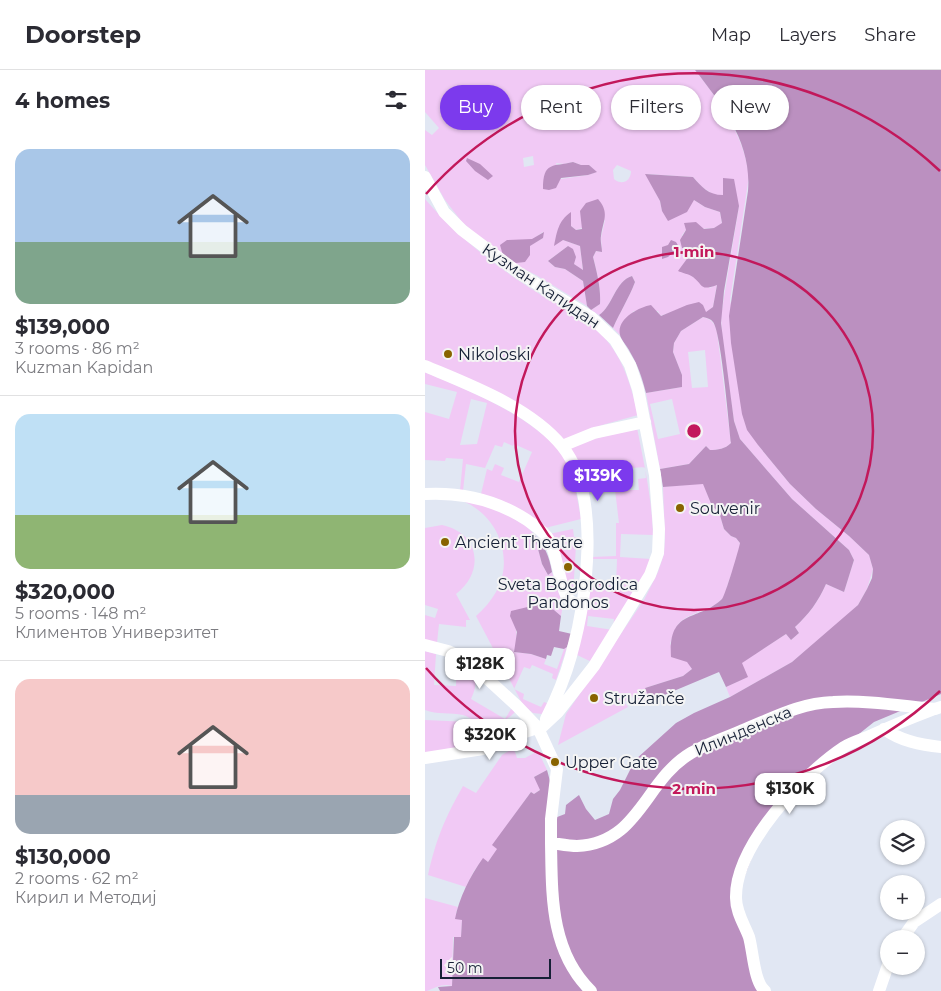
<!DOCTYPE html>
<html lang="en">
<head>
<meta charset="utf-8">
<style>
	:root { --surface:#fff; --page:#f2f2f3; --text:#2b2b33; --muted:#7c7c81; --line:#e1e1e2; --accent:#7c3aed }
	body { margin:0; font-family:Montserrat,sans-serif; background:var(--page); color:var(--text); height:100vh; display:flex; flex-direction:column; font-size:19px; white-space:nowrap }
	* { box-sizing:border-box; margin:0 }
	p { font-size:16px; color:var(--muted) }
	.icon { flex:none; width:28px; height:28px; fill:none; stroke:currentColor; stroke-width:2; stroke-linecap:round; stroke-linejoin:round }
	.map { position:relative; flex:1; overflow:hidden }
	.side { display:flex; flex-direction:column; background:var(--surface); width:425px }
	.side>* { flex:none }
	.guide { position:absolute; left:15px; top:15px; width:425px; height:45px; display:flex; gap:10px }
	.controls { position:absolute; left:455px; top:750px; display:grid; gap:10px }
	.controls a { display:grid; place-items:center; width:45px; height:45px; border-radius:50%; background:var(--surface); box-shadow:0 1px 4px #0004; font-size:25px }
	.scale { position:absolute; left:15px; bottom:12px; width:111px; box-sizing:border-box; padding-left:5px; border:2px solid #162036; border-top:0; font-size:14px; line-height:18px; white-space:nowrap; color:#162036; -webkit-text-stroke:4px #f4f4f4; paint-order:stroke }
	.price { position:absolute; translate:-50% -42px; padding:0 11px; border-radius:10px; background:#fff; color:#222; font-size:16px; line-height:32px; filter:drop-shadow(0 1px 2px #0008) }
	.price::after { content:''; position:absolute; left:50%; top:30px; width:15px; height:11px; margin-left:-8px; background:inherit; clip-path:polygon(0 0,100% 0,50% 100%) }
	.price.selected { background:var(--accent); color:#fff }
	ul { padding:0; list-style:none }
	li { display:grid; align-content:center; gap:10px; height:265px; padding:0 15px }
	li+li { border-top:1px solid var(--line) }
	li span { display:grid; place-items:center; height:155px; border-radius:15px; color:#555 }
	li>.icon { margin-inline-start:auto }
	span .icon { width:90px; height:90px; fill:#fffc; stroke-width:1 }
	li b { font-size:21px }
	h2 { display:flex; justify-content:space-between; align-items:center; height:60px; padding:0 15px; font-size:21px }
	.chip { padding:0 18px; border-radius:22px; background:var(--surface); box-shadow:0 1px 4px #0004; font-size:18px; line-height:45px }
	.chip.selected { background:var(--accent); color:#fff }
	header { display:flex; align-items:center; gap:30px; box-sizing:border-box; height:70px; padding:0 25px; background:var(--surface); border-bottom:1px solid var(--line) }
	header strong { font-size:24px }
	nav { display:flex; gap:28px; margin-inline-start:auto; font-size:18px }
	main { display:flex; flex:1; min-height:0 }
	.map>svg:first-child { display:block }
</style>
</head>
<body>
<header>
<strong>Doorstep</strong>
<nav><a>Map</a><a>Layers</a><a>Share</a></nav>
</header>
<main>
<section class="side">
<h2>4 homes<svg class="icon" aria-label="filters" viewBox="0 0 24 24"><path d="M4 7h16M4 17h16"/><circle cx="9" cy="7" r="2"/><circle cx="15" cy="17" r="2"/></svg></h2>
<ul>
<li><span style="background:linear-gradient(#a9c7e8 60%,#7fa58c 0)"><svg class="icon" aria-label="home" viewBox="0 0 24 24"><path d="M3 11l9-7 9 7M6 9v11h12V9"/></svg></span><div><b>$139,000</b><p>3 rooms · 86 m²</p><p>Kuzman Kapidan</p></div></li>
<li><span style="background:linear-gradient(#bfe0f5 65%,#8fb573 0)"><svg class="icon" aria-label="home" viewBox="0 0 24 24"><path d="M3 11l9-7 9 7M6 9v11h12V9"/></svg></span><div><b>$320,000</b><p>5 rooms · 148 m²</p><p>Климентов Универзитет</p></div></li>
<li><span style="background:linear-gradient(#f6c9c9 75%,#9aa5b1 0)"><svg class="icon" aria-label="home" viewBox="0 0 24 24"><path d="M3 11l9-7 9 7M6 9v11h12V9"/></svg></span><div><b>$130,000</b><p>2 rooms · 62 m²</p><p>Кирил и Методиј</p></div></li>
</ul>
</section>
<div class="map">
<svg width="516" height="921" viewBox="0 0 516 921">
	<rect width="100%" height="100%" fill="#e1e7f3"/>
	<!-- green -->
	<path fill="#f1c9f5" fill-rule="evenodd" d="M0,0H270C295,32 319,65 324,106L305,230L333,375L365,414L391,439L424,466L444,485L448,499L442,519L433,535L419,548L367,592L305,627L301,617L322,607L316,593L361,564L366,570L374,563L370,557C384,544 393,532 401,514L419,522L429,490L424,480L367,429L315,369L309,351L297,269L296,246L314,136L298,125H289L277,117L268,107L221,104L235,131L237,141L269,130L280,137L295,142L297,154L289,158L261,160L257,165L260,178L265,186L257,196L268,207L285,218L292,214L288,237L281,243L247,242L235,246L233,241H209L195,257V265L188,258C195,242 204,228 210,212L207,206C190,211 188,236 174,245L166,240L175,234C176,218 172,202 168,187L171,181L177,182L176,168L180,150L151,160L146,156V143L138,170L155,176L158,201L149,194L143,176L123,191L130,197L140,199L158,211L162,236L111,205L79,189L37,152L20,130L0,95V60L7,65L14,58L0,42ZM108,86L109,95L99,97L98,88ZM148,92L156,95H164L171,102L163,105L136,109L131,93L139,94ZM192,95L206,101C206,111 197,116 189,109L188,100ZM118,162V168L104,176L82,170H107Z
		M0,129C30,164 66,193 105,218C131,235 162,246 183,272C200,293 207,320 213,345L177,355L139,372L0,290Z
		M278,247C287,250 289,252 292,262L306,373C300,379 293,380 285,380L281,376L264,394L235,399L221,323L257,317V305L248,282L249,273L256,261ZM280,280L283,317L267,318L263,282ZM247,329L255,364L233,369L225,334Z
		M0,302C39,319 78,334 112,360C121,367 131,374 137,384C149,404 152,427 156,449L120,458L56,424L62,399L67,401L70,394L79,398L76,405L94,412L107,382L89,374L88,376L79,372L77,377L70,375L60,398L41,394L38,421H35L38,389L21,388L20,391L0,390V342L24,349L32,322L0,314ZM46,329L62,333L52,374L35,375Z
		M212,358C219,393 227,429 228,465L196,464L195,487L226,489L223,498L169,593L152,585L166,498V515H191L192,489H166L167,487L191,486V453H194L190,420H214L213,409L221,408L220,397L179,400L180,412L163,414L164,428L144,377L153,373ZM163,546L189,549L188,560L162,556Z
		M278,413L287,436L294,442L299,459L306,466L311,468L315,473C314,488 306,503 302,517C301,521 300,526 298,528C286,542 263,541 252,556C249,561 247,568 245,574L263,592L267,599L258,606L220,618L225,631L222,633L221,630L212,632L207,626L199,632L203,637L133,675L141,644L219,530L233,502L239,484L240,467L238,417Z
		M38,431L71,438L101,456L109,464L117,494L123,505L127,502L138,535L136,546L129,540L91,557L92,572L89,582L106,584L121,589L119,594L132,599L139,579L142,577L131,610L127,608L128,604L107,595L105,599L99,597L89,619L99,624L98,629L116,637L119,632L124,634L117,644L108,643L98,635L51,546C59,539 66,531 71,522C90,488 73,446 38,431Z
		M17,455C55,463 60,502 31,524L45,550H41V557L14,554L12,573L0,570V545L10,548L13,539L0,535V458Z
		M148,459L149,467H155L151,475L148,525L147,524L124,464Z
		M0,581L11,584L9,615L31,616L32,589C48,605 56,607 46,629L80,649L86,639L90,642C84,648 76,654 67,656C56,657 48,648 38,645C26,642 12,645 0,640Z
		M0,650L44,652C52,657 53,666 55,675L0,684Z
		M87,679L90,682L92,688H100L113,681L122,700L109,707L116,719L109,724L106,722L68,775L73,779L63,792L58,789L49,801L41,817L3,805C11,769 20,748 38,716L51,723L77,685Z
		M0,828L33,837L31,843L37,850L36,868L28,867L27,916C18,913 10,918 2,921H0Z"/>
	<!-- forest -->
	<path fill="#bb90c0" d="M270,0H516V624L449,652L400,691L338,759L311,828L340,921H15L13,917L27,916L29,867H36L37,850L30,849C34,828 45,806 58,788L63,792L72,779L67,775L106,722L109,724L115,720L109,707L122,700L129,726L127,749L140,744L141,735L154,725L161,739L170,750L184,744L188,729L195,720L210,690L251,653L269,643L305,627L367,592L433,535L442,519L447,508L448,499L444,485L424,466L391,439L365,414L333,375L322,360L317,344L306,273L304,246L323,121C327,73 298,36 270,0Z
		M42,88L55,94L68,106L63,110L50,101L41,91Z
		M148,92L156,95H164L172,102L163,105L136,108L131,118L124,120L118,119C118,91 128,97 148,92Z
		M220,104L268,107C277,117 283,125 298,125V108L309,109L314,136L299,221L296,253L309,351L315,369L367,429L424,480L429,490L419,522L401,514C393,532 384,544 370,557L374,563L366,570L361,564L317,593L323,607L301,617L294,602L225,631L220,618L258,606L267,599L262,592L246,587C243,538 273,552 297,529C300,526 314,479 315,473L311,468L306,466L299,459L294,442L287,436L278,414L238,417L235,399L264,394L281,376L285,380C293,380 300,379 306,373C304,355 296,261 288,252C286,249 282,248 278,247L256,261L249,273L248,282L257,305V317L221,323C217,308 213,295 205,282C203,277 196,270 195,265C191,249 214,237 226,235L236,246L262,235L274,232L278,235L281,242L288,237L292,215C275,221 279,216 268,207C264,204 257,203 253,201L264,186L260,178H257L255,170L261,160L259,153L271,152L279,159L289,158L297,153L295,142L280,137L269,130L262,142L243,151L237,141L235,131Z
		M173,129C185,143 178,150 176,166C175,171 177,177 177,182L171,181L168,187C172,203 176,218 175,234L166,240L162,236L158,211L140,199L130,197L123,191L143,176L148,179L151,187L149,194L158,200L155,176L138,170L129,176C132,162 133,151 146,142V156L151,160L157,159L155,141L161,133Z
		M119,162L118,168L105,176V185L100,192L91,193L79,189L75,175L82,170L107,169Z
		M246,170L251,172L254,177L243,187L237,189V177L243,175Z
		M207,206L210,212C204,228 195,242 188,258L174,245C188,236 190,211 207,206Z
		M109,464C120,477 124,485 127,502L123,505L117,494Z
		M115,534L129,540L136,546L134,561L147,564L142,577L139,579L129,577L126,586L122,585L121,589L106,584L89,582L92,562L85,546L86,541Z"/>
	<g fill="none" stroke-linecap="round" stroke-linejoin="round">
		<!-- minor -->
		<path stroke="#fff" stroke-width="12" d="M0,107L19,142L37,160L94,203L166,247L190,270L205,295L213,319L230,405L234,459L233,483L225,505L169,596L133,642L118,656L76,670L58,679L0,688
			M0,296C45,315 105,337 137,376C177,425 162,529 146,586C140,608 131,629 121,649
			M137,376L169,363L220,352
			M0,424C37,422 71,430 102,450C110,456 119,461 124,470C133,487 133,508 141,525L145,531L156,536
			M0,575L23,581L42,590L92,636L113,658L132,699L126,749V773C134,774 144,776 152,776C215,773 219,711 266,683C282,673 300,668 318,660C348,648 375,633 408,632C442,630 477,636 510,639L516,637
			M459,659C476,671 495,675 516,677
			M126,773C127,825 125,881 166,921
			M477,869L489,852L516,834
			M340,921C329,912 328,881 324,867C319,854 311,842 311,828C310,776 378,704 419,677C427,672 438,669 447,665C466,656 486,648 507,640
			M454,921L464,892"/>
	</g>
	<!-- distance rings -->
	<g fill="none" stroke="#c2185b" stroke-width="2.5">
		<circle cx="269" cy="361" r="179"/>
		<path d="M515 621A358 358 0 0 1 1 598M1 124A358 358 0 0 1 515 101"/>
	</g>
	<!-- markers -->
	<g fill="#886300" stroke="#f4f4f4" stroke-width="2">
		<circle cx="23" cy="284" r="5"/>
		<circle cx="255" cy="438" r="5"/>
		<circle cx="20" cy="472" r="5"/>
		<circle cx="143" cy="497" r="5"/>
		<circle cx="169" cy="628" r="5"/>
		<circle cx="130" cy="692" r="5"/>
	</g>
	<g text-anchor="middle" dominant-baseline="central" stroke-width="4" stroke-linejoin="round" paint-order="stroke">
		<!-- street labels -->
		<g font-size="16" fill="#162036" stroke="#f4f4f4">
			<text transform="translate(116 216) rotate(34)">Кузман Капидан</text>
			<text transform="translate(318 661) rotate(-23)">Илинденска</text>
		</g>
		<!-- poi labels -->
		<g font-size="16" fill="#162036" stroke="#f4f4f4" text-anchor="start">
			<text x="33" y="284">Nikoloski</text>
			<text x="265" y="438">Souvenir</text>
			<text x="30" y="472">Ancient Theatre</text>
			<text x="143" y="514" text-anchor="middle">Sveta Bogorodica<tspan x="143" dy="18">Pandonos</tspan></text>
			<text x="179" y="628">Stružanče</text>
			<text x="140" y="692">Upper Gate</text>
		</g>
	</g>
	<circle cx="269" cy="361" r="8" fill="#c2185b" stroke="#f4f4f4" stroke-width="2.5"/>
	<g font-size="15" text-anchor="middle" font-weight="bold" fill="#c2185b" stroke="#f4f4f4" stroke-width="4" stroke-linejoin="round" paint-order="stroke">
		<text x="269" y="187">1 min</text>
		<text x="269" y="724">2 min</text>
	</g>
</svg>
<div class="controls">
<a><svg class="icon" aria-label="layers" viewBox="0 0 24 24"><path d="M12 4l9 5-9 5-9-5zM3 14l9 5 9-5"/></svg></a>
<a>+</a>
<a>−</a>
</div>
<div class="scale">50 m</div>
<b class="price selected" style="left:173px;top:432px">$139K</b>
<b class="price" style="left:55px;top:620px">$128K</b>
<b class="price" style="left:65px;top:691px">$320K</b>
<b class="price" style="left:365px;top:745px">$130K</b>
<div class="guide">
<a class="chip selected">Buy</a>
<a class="chip">Rent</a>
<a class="chip">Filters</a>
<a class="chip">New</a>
</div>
</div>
</main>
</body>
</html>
